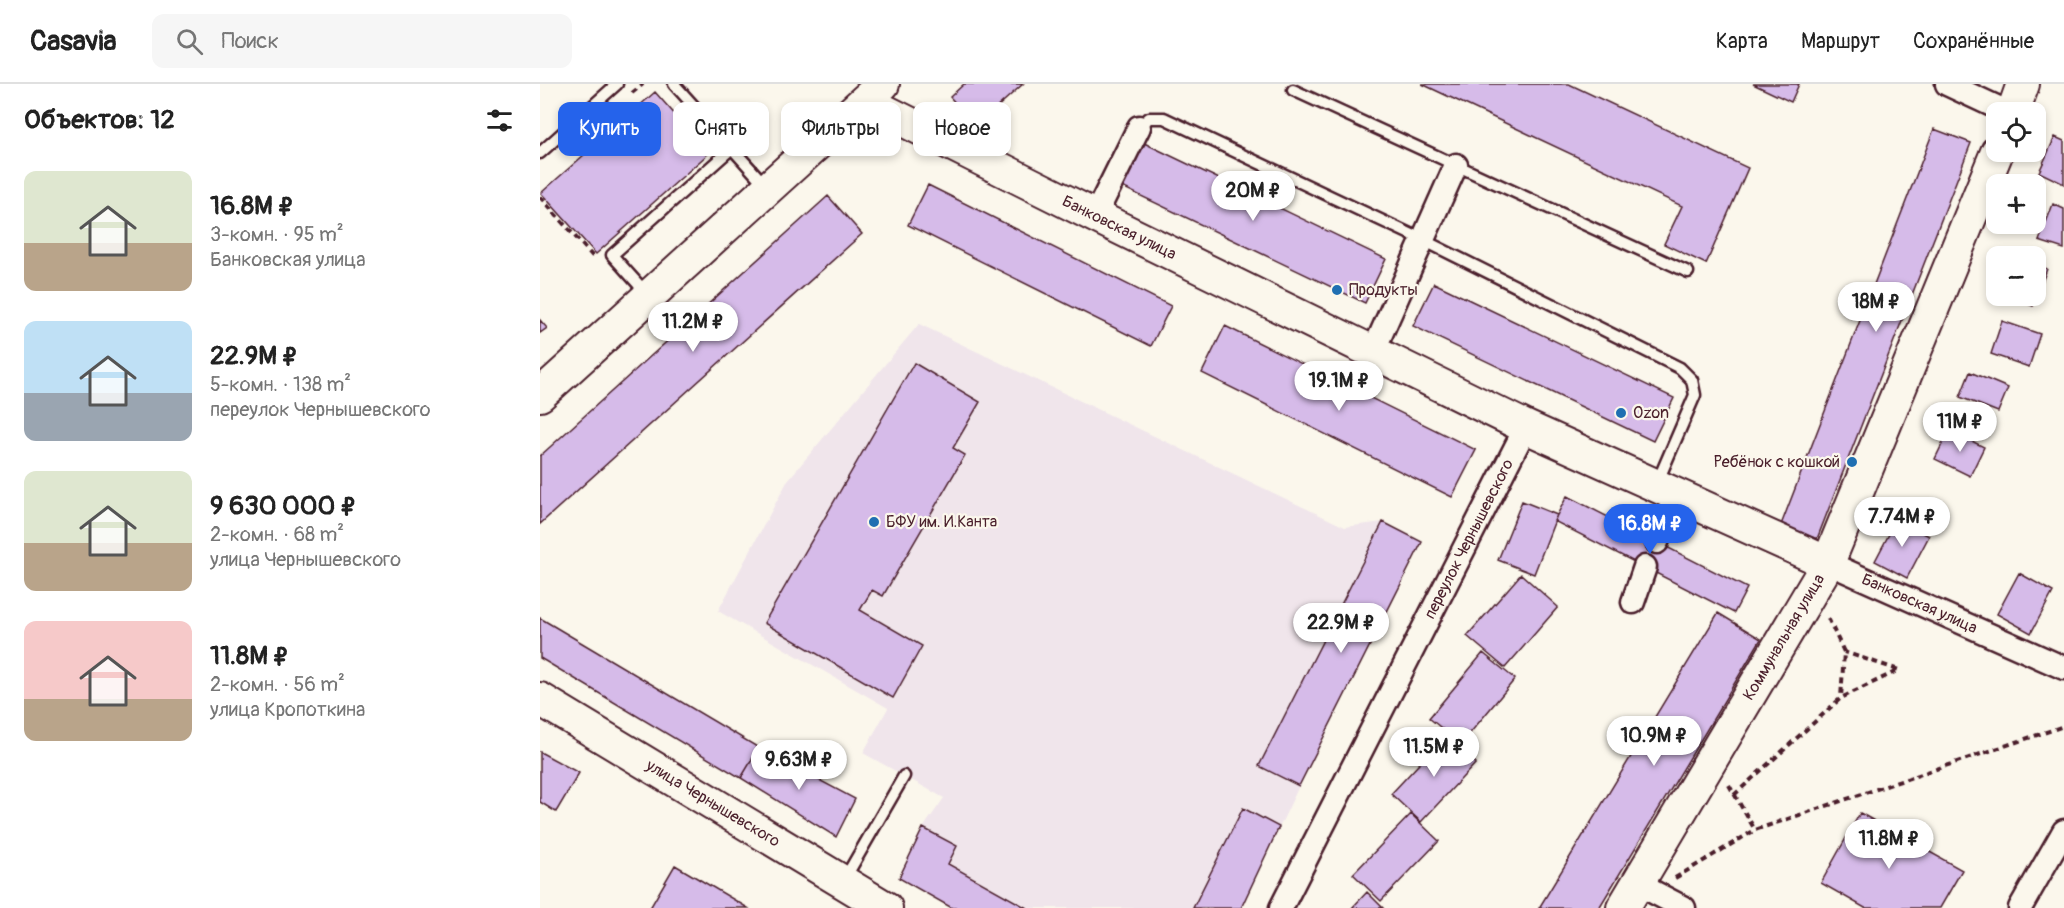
<!DOCTYPE html>
<html lang="ru">
<head>
<meta charset="utf-8">
<style>
	:root { --surface:#fff; --page:#f6f6f6; --text:#222; --muted:#767676; --line:#e0e0e0; --accent:#2563eb }
	body { margin:0; font-family:Pangolin,sans-serif; background:var(--page); color:var(--text); height:100vh; display:flex; flex-direction:column; font-size:22px; white-space:nowrap }
	* { box-sizing:border-box; margin:0 }
	p { font-size:20px; color:var(--muted) }
	.icon { flex:none; width:33px; height:33px; fill:none; stroke:currentColor; stroke-width:2; stroke-linecap:round; stroke-linejoin:round }
	.map { position:relative; flex:1; overflow:hidden }
	.side { display:flex; flex-direction:column; background:var(--surface); width:540px }
	.side>* { flex:none }
	.hud { position:absolute; left:18px; top:18px; width:570px; height:54px; display:flex; gap:12px }
	.controls { position:absolute; left:1446px; top:18px; display:grid; gap:12px }
	.controls a { display:grid; place-items:center; width:60px; height:60px; border-radius:12px; background:var(--surface); box-shadow:0 3px 9px #0003; font-size:30px }
	.price { position:absolute; translate:-50% -51px; padding:0 14px; border-radius:21px; background:#fff; color:#222; font-size:20px; line-height:39px; filter:drop-shadow(0 2px 3px #0008) }
	.price::after { content:''; position:absolute; left:50%; top:36px; width:18px; height:14px; margin-left:-9px; background:inherit; clip-path:polygon(0 0,100% 0,50% 100%) }
	.price.active { background:var(--accent); color:#fff }
	ul { padding:0; list-style:none }
	li { display:flex; align-items:center; gap:18px; height:150px; padding:0 24px }
	li span { display:grid; place-items:center; flex:none; width:168px; height:120px; border-radius:12px; color:#555 }
	li>.icon { margin-inline-start:auto }
	span .icon { width:72px; height:72px; fill:#fffc; stroke-width:1 }
	li b { font-size:26px }
	h2 { display:flex; justify-content:space-between; align-items:center; height:72px; padding:0 24px; font-size:26px }
	.pill { padding:0 21px; border-radius:12px; background:var(--surface); box-shadow:0 3px 9px #0003; font-size:21px; line-height:54px }
	.pill.active { background:var(--accent); color:#fff }
	header { display:flex; align-items:center; gap:36px; box-sizing:border-box; height:84px; padding:0 30px; background:var(--surface); border-bottom:2px solid var(--line) }
	header strong { font-size:28px }
	nav { display:flex; gap:33px; margin-inline-start:auto; font-size:21px }
	.search { width:420px; height:54px; background:var(--page); display:flex; align-items:center; gap:15px; box-sizing:border-box; padding:0 21px; border-radius:12px; color:var(--muted); font-size:22px }
	main { display:flex; flex:1; min-height:0 }
	.map>svg:first-child { display:block }
</style>
</head>
<body>
<header>
<strong>Casavia</strong>
<div class="search"><svg class="icon" aria-label="search" viewBox="0 0 24 24"><circle cx="10" cy="10" r="6"/><path d="M15 15l6 6"/></svg>Поиск</div>
<nav><a>Карта</a><a>Маршрут</a><a>Сохранённые</a></nav>
</header>
<main>
<section class="side">
<h2>Объектов: 12<svg class="icon" aria-label="filters" viewBox="0 0 24 24"><path d="M4 7h16M4 17h16"/><circle cx="9" cy="7" r="2"/><circle cx="15" cy="17" r="2"/></svg></h2>
<ul>
<li><span style="background:linear-gradient(#dfe7d0 60%,#b9a48a 0)"><svg class="icon" aria-label="home" viewBox="0 0 24 24"><path d="M3 11l9-7 9 7M6 9v11h12V9"/></svg></span><div><b>16.8M ₽</b><p>3-комн. · 95 m²</p><p>Банковская улица</p></div></li>
<li><span style="background:linear-gradient(#bfe0f5 60%,#9aa5b1 0)"><svg class="icon" aria-label="home" viewBox="0 0 24 24"><path d="M3 11l9-7 9 7M6 9v11h12V9"/></svg></span><div><b>22.9M ₽</b><p>5-комн. · 138 m²</p><p>переулок Чернышевского</p></div></li>
<li><span style="background:linear-gradient(#dfe7d0 60%,#b9a48a 0)"><svg class="icon" aria-label="home" viewBox="0 0 24 24"><path d="M3 11l9-7 9 7M6 9v11h12V9"/></svg></span><div><b>9 630 000 ₽</b><p>2-комн. · 68 m²</p><p>улица Чернышевского</p></div></li>
<li><span style="background:linear-gradient(#f6c9c9 65%,#b9a48a 0)"><svg class="icon" aria-label="home" viewBox="0 0 24 24"><path d="M3 11l9-7 9 7M6 9v11h12V9"/></svg></span><div><b>11.8M ₽</b><p>2-комн. · 56 m²</p><p>улица Кропоткина</p></div></li>
</ul>
</section>
<div class="map">
<svg width="1524" height="824" viewBox="0 0 1524 824">
	<rect width="100%" height="100%" fill="#fbf7ec"/>
	<filter id="ink" filterUnits="userSpaceOnUse"><feTurbulence type="fractalNoise" baseFrequency=".0167" numOctaves="2"/><feDisplacementMap in="SourceGraphic" scale="12" xChannelSelector="R" yChannelSelector="G"/><feConvolveMatrix kernelMatrix="1 2 1 2 8 2 1 2 1" color-interpolation-filters="sRGB"/></filter>
	<g filter="url(#ink)">
		<!-- built -->
		<path fill="#f0e5eb" d="M379,240L805,443L843,438L882,458L759,702L701,824H412L359,794L383,744L404,714L323,669L348,624L178,527L248,396Z"/>
		<!-- building -->
		<path fill="#d6bbe9" stroke="#4a1f2b" stroke-width="1.5" d="M424,0H483L436,42L410,13Z
			M882,0H1029L1208,84L1166,180L1124,160L1142,122Z
			M1213,0H1259L1251,18Z
			M115,8L169,69L56,170L1,109Z
			M1394,45L1431,59L1277,455L1241,441Z
			M1515,53L1524,57V100L1499,88Z
			M602,58L846,175L825,219L580,102Z
			M388,101L631,222L611,262L368,141Z
			M288,112L322,150L0,440V372Z
			M1513,120L1524,125V165L1499,157Z
			M1496,180L1507,185L1493,222L1467,212H1496Z
			M894,199L1134,314L1113,357L873,242Z
			M0,236L7,244L0,249Z
			M1462,237L1500,250L1489,283L1451,270Z
			M685,242L936,366L912,413L662,289Z
			M374,279L440,318L413,364L425,371L343,512L332,506L320,526L382,562L353,614L224,539Z
			M1430,288L1468,304L1458,328L1420,313Z
			M1409,346L1444,363L1430,392L1395,375Z
			M1027,412L1207,504L1194,529L1014,437Z
			M982,417L1017,431L994,490L958,476Z
			M1357,435L1389,452L1367,494L1335,477Z
			M843,438L882,458L759,702L719,682Z
			M1479,489L1513,508L1491,549L1457,530Z
			M981,490L1018,523L965,584L927,552Z
			M1178,529L1221,555L1166,647L1059,824H999Z
			M0,534L219,664L201,694L0,574Z
			M943,569L975,595L921,660L889,634Z
			M906,651L936,679L881,738L851,710Z
			M219,664L315,715L296,753L201,694Z
			M0,668L39,689L16,728L0,718Z
			M703,724L739,743L701,824H653Z
			M1320,729L1422,786L1400,824H1325L1281,799Z
			M871,730L899,757L841,817L813,790Z
			M383,744L417,762L408,780L487,824H412L359,794Z
			M135,781L208,824H110Z
			M827,808L843,824H812Z"/>
		<g fill="none" stroke-linecap="round" stroke-linejoin="round">
			<!-- lane casing -->
			<g stroke="#4a1f2b" stroke-width="15">
				<path id="lane" d="M134,0L226,102
					M753,6L1148,188
					M599,43L609,34H624L883,156L1140,284L1152,296L1155,311L1117,399
					M0,69L77,0
					M107,210L72,171L192,64
					M304,796L364,692"/>
			</g>
			<!-- street casing -->
			<g stroke="#4a1f2b" stroke-width="27">
				<g id="street">
					<path d="M1407,0L1467,28"/>
					<path d="M555,132L599,43"/>
					<path d="M833,268L916,81"/>
					<path d="M1117,458L1136,411"/>
					<path id="s1" d="M1288,479L1524,584"/>
					<path d="M1093,518L1105,483"/>
					<path d="M1098,800L1144,824"/>
					<path id="s2" d="M741,824L986,343"/>
					<path d="M1480,824L1524,747"/>
				</g>
			</g>
			<!-- secondary casing -->
			<g stroke="#4a1f2b" stroke-width="36">
				<g id="secondary">
					<path id="s3" d="M325,17L555,132L986,343L1288,479"/>
					<path d="M1473,28L1483,0"/>
					<path d="M0,311L343,0"/>
					<path id="s4" d="M0,615L346,824"/>
					<path id="s5" d="M1083,824L1288,479L1457,68"/>
				</g>
			</g>
			<!-- path -->
			<path stroke="#4a1f2b" stroke-width="4" stroke-dasharray="6 4.5" stroke-linecap="butt" d="M92,9L103,0
				M0,113L55,175
				M1288,534L1304,568L1301,614
				M1189,701L1215,746
				M1194,711L1301,614L1359,586L1304,568
				M1135,794L1215,746L1524,642"/>
			<!-- lane -->
			<use href="#lane" stroke="#fbf7ec" stroke-width="10"/>
			<!-- street -->
			<use href="#street" stroke="#fbf7ec" stroke-width="22"/>
			<!-- secondary -->
			<use href="#secondary" stroke="#fbf7ec" stroke-width="32"/>
		</g>
	</g>
	<!-- markers -->
	<g fill="#1f6fb2" stroke="#fbf7ec" stroke-width="2">
		<circle cx="797" cy="206" r="6"/>
		<circle cx="1081" cy="329" r="6"/>
		<circle cx="1312" cy="378" r="6"/>
		<circle cx="334" cy="438" r="6"/>
	</g>
	<g text-anchor="middle" dominant-baseline="central" stroke-width="4.5" stroke-linejoin="round" paint-order="stroke">
		<!-- street labels -->
		<g font-size="16" fill="#4a1f2b" stroke="#fbf7ec">
			<text stroke="none"><textPath href="#s3" startOffset="284">Банковская улица</textPath></text>
			<text stroke="none"><textPath href="#s2" startOffset="414">переулок Чернышевского</textPath></text>
			<text stroke="none"><textPath href="#s1" startOffset="100">Банковская улица</textPath></text>
			<text stroke="none"><textPath href="#s5" startOffset="315">Коммунальная улица</textPath></text>
			<text stroke="none"><textPath href="#s4" startOffset="202">улица Чернышевского</textPath></text>
		</g>
		<!-- poi labels -->
		<g font-size="16" fill="#4a1f2b" stroke="#fbf7ec" text-anchor="start">
			<text x="809" y="206">Продукты</text>
			<text x="1093" y="329">Ozon</text>
			<text x="1300" y="378" text-anchor="end">Ребёнок с кошкой</text>
			<text x="346" y="438">БФУ им. И.Канта</text>
		</g>
	</g>
</svg>
<div class="controls">
<a><svg class="icon" aria-label="locate" viewBox="0 0 24 24"><circle cx="12" cy="12" r="6"/><path d="M12 2v4M12 18v4M2 12h4M18 12h4"/></svg></a>
<a>+</a>
<a>−</a>
</div>
<b class="price" style="left:713px;top:138px">20M ₽</b>
<b class="price" style="left:1336px;top:249px">18M ₽</b>
<b class="price" style="left:153px;top:269px">11.2M ₽</b>
<b class="price" style="left:799px;top:328px">19.1M ₽</b>
<b class="price" style="left:1420px;top:369px">11M ₽</b>
<b class="price" style="left:1362px;top:464px">7.74M ₽</b>
<b class="price active" style="left:1110px;top:471px">16.8M ₽</b>
<b class="price" style="left:801px;top:570px">22.9M ₽</b>
<b class="price" style="left:1114px;top:683px">10.9M ₽</b>
<b class="price" style="left:894px;top:694px">11.5M ₽</b>
<b class="price" style="left:259px;top:707px">9.63M ₽</b>
<b class="price" style="left:1349px;top:786px">11.8M ₽</b>
<div class="hud">
<a class="pill active">Купить</a>
<a class="pill">Снять</a>
<a class="pill">Фильтры</a>
<a class="pill">Новое</a>
</div>
</div>
</main>
</body>
</html>
